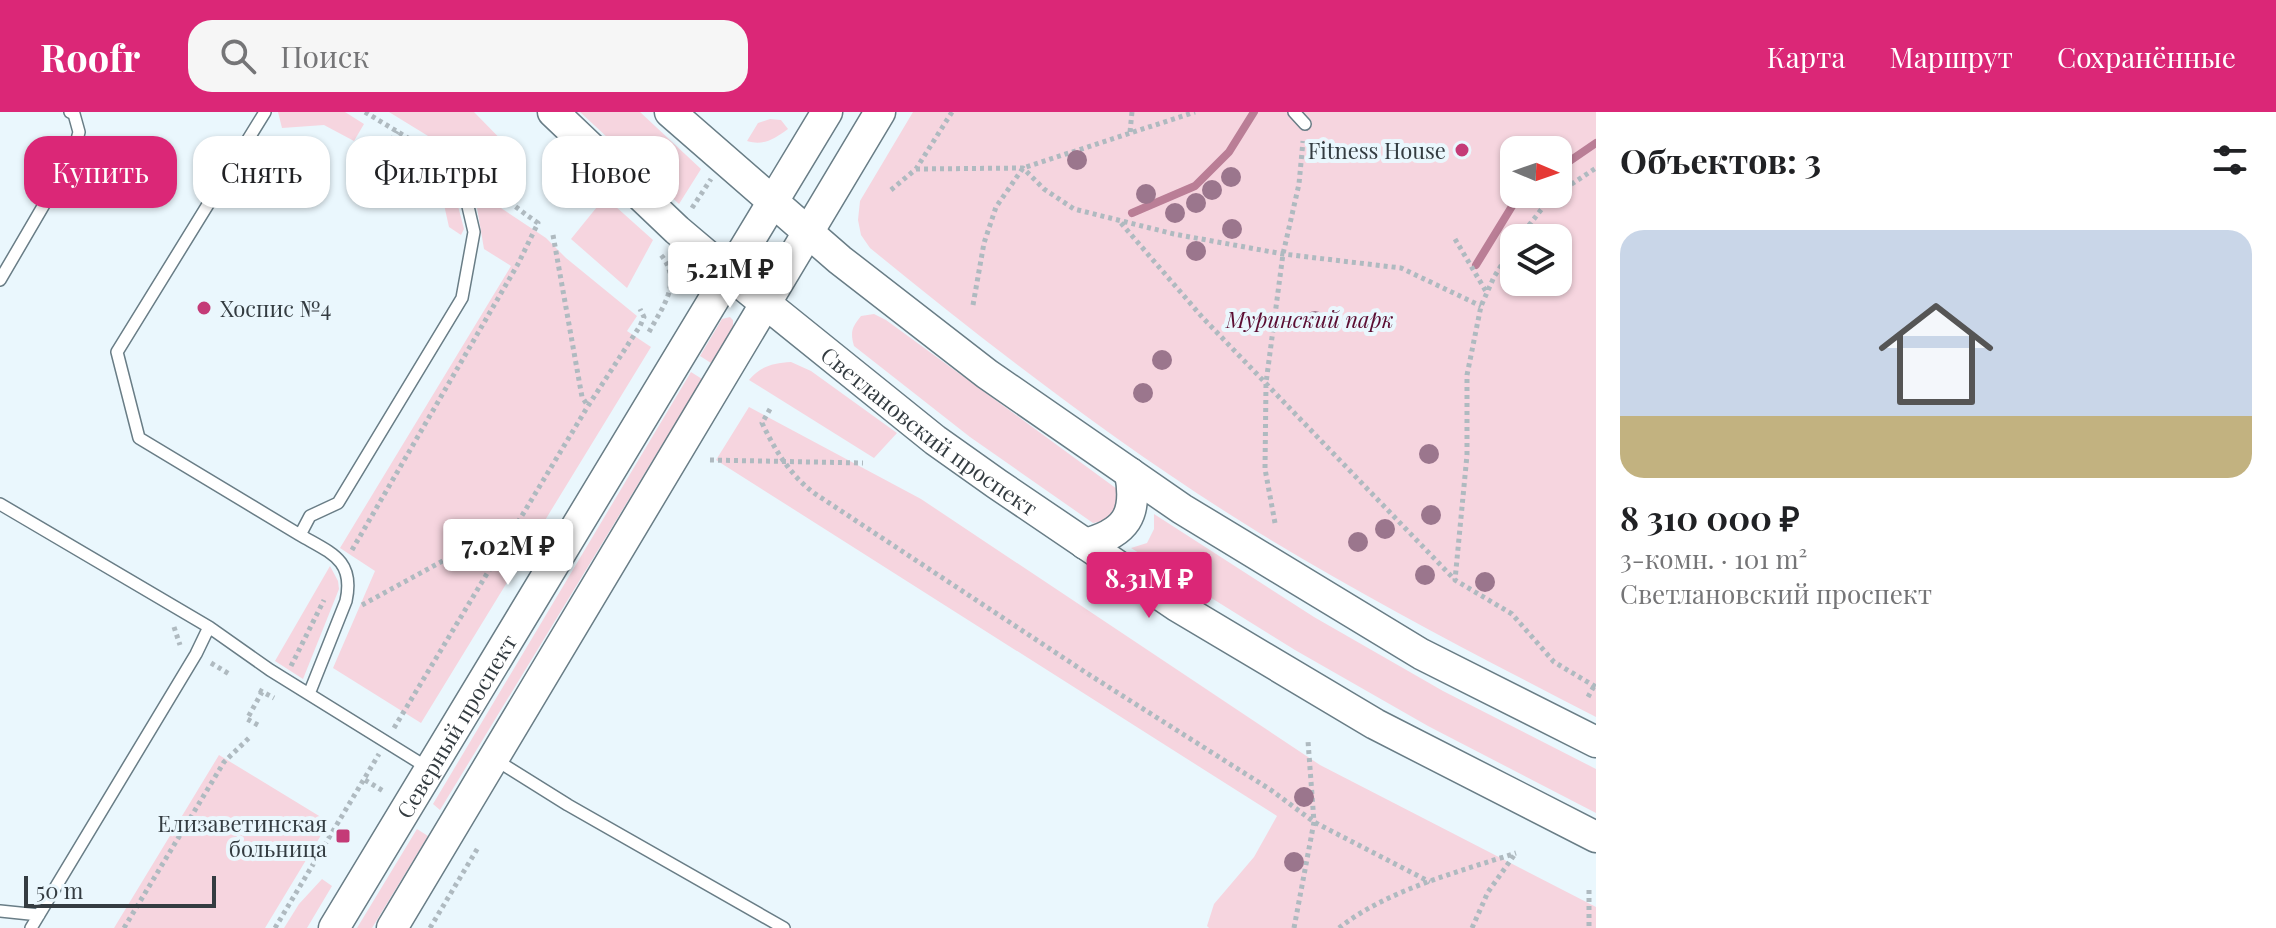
<!DOCTYPE html>
<html lang="ru">
<head>
<meta charset="utf-8">
<style>
	:root { --surface:#fff; --page:#f6f6f6; --text:#202124; --muted:#757577; --accent:#db2777 }
	body { margin:0; font-family:"Playfair Display",serif; background:var(--page); color:var(--text); height:100vh; display:flex; flex-direction:column; font-size:30px; white-space:nowrap }
	* { box-sizing:border-box; margin:0 }
	p { font-size:26px; color:var(--muted) }
	.icon { flex:none; width:44px; height:44px; fill:none; stroke:currentColor; stroke-width:2; stroke-linecap:round; stroke-linejoin:round }
	.map { position:relative; flex:1; overflow:hidden }
	.side { display:flex; flex-direction:column; background:var(--surface); width:680px }
	.side>* { flex:none }
	.banner { position:absolute; left:24px; top:24px; width:760px; height:72px; display:flex; gap:16px }
	.needle { width:52px; rotate:92deg }
	.buttons { position:absolute; left:1500px; top:24px; display:grid; gap:16px }
	.buttons a { display:grid; place-items:center; width:72px; height:72px; border-radius:16px; background:var(--surface); box-shadow:0 2px 6px #0004; font-size:40px }
	.scale { position:absolute; left:24px; bottom:20px; width:192px; box-sizing:border-box; padding-left:8px; border:4px solid #343c41; border-top:0; font-size:22px; line-height:28px; white-space:nowrap; color:#343c41; -webkit-text-stroke:6px #eaf7fd; paint-order:stroke }
	.price { position:absolute; translate:-50% -68px; padding:0 18px; border-radius:8px; background:#fff; color:#222; font-size:26px; line-height:52px; filter:drop-shadow(0 2px 4px #0008) }
	.price::after { content:''; position:absolute; left:50%; top:48px; width:24px; height:18px; margin-left:-12px; background:inherit; clip-path:polygon(0 0,100% 0,50% 100%) }
	.price.selected { background:var(--accent); color:#fff }
	ul { padding:0; list-style:none }
	li { display:grid; align-content:center; gap:16px; height:424px; padding:0 24px }
	li span { display:grid; place-items:center; height:248px; border-radius:24px; color:#555 }
	li>.icon { margin-inline-start:auto }
	span .icon { width:144px; height:144px; fill:#fffc; stroke-width:1 }
	li b { font-size:34px }
	h2 { display:flex; justify-content:space-between; align-items:center; height:96px; padding:0 24px; font-size:34px }
	.tag { padding:0 28px; border-radius:24px; background:var(--surface); box-shadow:0 2px 6px #0004; font-size:28px; line-height:72px }
	.tag.selected { background:var(--accent); color:#fff }
	header { display:flex; align-items:center; gap:48px; box-sizing:border-box; height:112px; padding:0 40px; background:var(--accent); color:#fff }
	header strong { font-size:38px }
	nav { display:flex; gap:44px; margin-inline-start:auto; font-size:28px }
	.search { width:560px; height:72px; background:var(--page); display:flex; align-items:center; gap:20px; box-sizing:border-box; padding:0 28px; border-radius:24px; color:var(--muted); font-size:30px }
	main { display:flex; flex:1; min-height:0 }
	.map>svg:first-child { display:block }
</style>
</head>
<body>
<header>
<strong>Roofr</strong>
<div class="search"><svg class="icon" aria-label="search" viewBox="0 0 24 24"><circle cx="10" cy="10" r="6"/><path d="M15 15l6 6"/></svg>Поиск</div>
<nav><a>Карта</a><a>Маршрут</a><a>Сохранённые</a></nav>
</header>
<main>
<div class="map">
<svg width="1596" height="816" viewBox="0 0 1596 816">
	<rect width="100%" height="100%" fill="#eaf7fd"/>
	<!-- green -->
	<path fill="#f6d5df" fill-rule="evenodd" d="M278,0H345L364,12L354,29L324,13L282,16Z
		M389,0H474L518,45L519,65L514,71L503,70Z
		M580,0H640L701,57L679,92Z
		M913,0H1596V605C1483,547 1370,488 1261,422C1123,337 995,238 870,136L861,123L858,108L860,89ZM1514,38H1558V82H1514ZM1514,126H1558V170H1514Z
		M770,7L781,8L788,17C774,27 764,34 747,29L758,11Z
		M405,36L450,63L464,117L461,123L449,115L441,79L414,62L418,53L401,43Z
		M474,78L546,126L566,146L637,204L627,219L651,235L421,611L333,556L375,459L340,436L511,154L484,137Z
		M605,85L653,128L627,176L571,127Z
		M874,202L886,208L1117,377L1119,391L1109,408L1093,411L970,325L854,234C850,220 852,215 861,204Z
		M730,205L733,208V215L711,251L700,244L722,207Z
		M791,250L811,259L897,321L874,346L749,268C761,254 773,251 791,250Z
		M691,260L702,267L440,698L433,692Z
		M749,295L921,387L1320,653L1596,795V816H1209L1207,814L1214,792L1254,745L1277,704L716,348Z
		M1154,402L1314,505L1443,579L1596,657V701L1428,614L1295,538L1131,436L1147,431L1154,417Z
		M330,454L338,469L339,477L303,567L275,549Z
		M219,643L329,710L265,816H114Z
		M417,717L428,724L372,816H357Z
		M322,767L332,774L307,816H284L299,792Z"/>
	<g fill="none" stroke-linecap="round" stroke-linejoin="round">
		<!-- stream -->
		<path stroke="#ba7e96" stroke-width="8" d="M1558,57L1596,31
			M1132,101L1195,74L1229,40L1254,0
			M1476,153L1514,91L1526,82"/>
		<!-- service casing -->
		<g stroke="#697d86" stroke-width="14">
			<path id="service" d="M265,0L117,240L139,326L300,423
				M1294,0L1305,12
				M0,168L73,43L79,20L74,2L70,0
				M0,392L209,515L270,558L428,656
				M309,582L346,489C355,448 331,441 300,423L310,404L338,391L462,186L474,120L459,56
				M496,648L568,693L784,816
				M0,799L39,803
				M31,816L196,542L209,515"/>
		</g>
		<!-- secondary casing -->
		<g stroke="#697d86" stroke-width="33">
			<g id="secondary">
				<path id="s1" d="M553,0L677,118L729,162L935,328L997,372L1177,494L1375,612L1596,725"/>
				<path d="M670,0L840,148L987,262L1182,397L1421,542L1596,630"/>
				<path d="M1085,432C1126,421 1138,403 1130,361"/>
				<path id="s2" d="M334,816L827,0"/>
				<path d="M392,816L880,0"/>
			</g>
		</g>
		<!-- path -->
		<path stroke="#afbac0" stroke-width="5" stroke-dasharray="4 4" stroke-linecap="butt" d="M365,0L446,49
			M1130,20L1132,0
			M379,51L404,67L411,55L394,45L406,25
			M376,56L397,19
			M916,57L1023,56L1044,77L1074,97L1174,122L1283,142L1401,156L1481,194
			M891,78L916,57L952,0
			M1558,81L1596,56
			M692,96L711,67
			M1121,111L1203,206L1455,468
			M553,123L582,285L588,294
			M1519,126L1548,89L1557,82
			M1455,127L1487,181
			M1514,133L1494,165L1481,194L1467,263V343L1455,468L1512,502L1554,550L1596,575
			M973,193L984,131L996,95L1023,56L1195,0
			M649,220C663,194 683,170 661,143
			M770,297L762,311C775,338 790,363 814,381L1085,560L1271,678L1314,710L1430,770
			M710,348L863,351
			M1275,411L1265,357L1266,271L1283,142L1299,72L1303,29
			M352,438L518,152L538,111C517,97 500,81 479,68
			M362,493L503,416L514,417
			M174,515L180,533
			M211,551L231,563
			M291,554L324,488
			M259,578L274,586
			M1588,585L1594,574
			M258,613L247,607L262,580
			M394,616L588,294L640,214L644,205L640,197
			M365,668L385,680
			M1589,778V816
			M124,816L224,650L250,625
			M275,816L379,642
			M430,816L479,734
			M1294,816L1314,710L1308,629
			M1339,816C1387,778 1458,760 1516,741
			M1472,816L1488,780L1515,742"/>
		<!-- service -->
		<use href="#service" stroke="#fff" stroke-width="11"/>
		<!-- secondary -->
		<use href="#secondary" stroke="#fff" stroke-width="30"/>
	</g>
	<!-- trees -->
	<g fill="#9b768d">
		<circle cx="1077" cy="48" r="10"/>
		<circle cx="1231" cy="65" r="10"/>
		<circle cx="1212" cy="78" r="10"/>
		<circle cx="1146" cy="82" r="10"/>
		<circle cx="1196" cy="91" r="10"/>
		<circle cx="1175" cy="101" r="10"/>
		<circle cx="1232" cy="117" r="10"/>
		<circle cx="1196" cy="139" r="10"/>
		<circle cx="1315" cy="209" r="10"/>
		<circle cx="1162" cy="248" r="10"/>
		<circle cx="1143" cy="281" r="10"/>
		<circle cx="1429" cy="342" r="10"/>
		<circle cx="1431" cy="403" r="10"/>
		<circle cx="1385" cy="417" r="10"/>
		<circle cx="1358" cy="430" r="10"/>
		<circle cx="1425" cy="463" r="10"/>
		<circle cx="1485" cy="470" r="10"/>
		<circle cx="1304" cy="685" r="10"/>
		<circle cx="1294" cy="750" r="10"/>
	</g>
	<!-- markers -->
	<g fill="#c43b77" stroke="#eaf7fd" stroke-width="3">
		<circle cx="1462" cy="38" r="8"/>
		<circle cx="204" cy="196" r="8"/>
		<rect x="335" y="716" width="16" height="16" rx="4"/>
	</g>
	<g text-anchor="middle" dominant-baseline="central" stroke-width="8" stroke-linejoin="round" paint-order="stroke">
		<!-- poi labels -->
		<g font-size="22" fill="#343c41" stroke="#eaf7fd" text-anchor="end">
			<text x="1446" y="38">Fitness House</text>
			<text x="220" y="196" text-anchor="start">Хоспис №4</text>
			<text x="327" y="711">Елизаветинская<tspan x="327" dy="25">больница</tspan></text>
		</g>
		<!-- park labels -->
		<g font-size="22" font-style="italic" fill="#5b0d32" stroke="#eaf7fd">
			<text x="1310" y="207">Муринский парк</text>
		</g>
		<!-- street labels -->
		<g font-size="22" fill="#343c41" stroke="#eaf7fd">
			<text stroke="none"><textPath href="#s1" startOffset="494">Светлановский проспект</textPath></text>
			<text stroke="none"><textPath href="#s2" startOffset="236">Северный проспект</textPath></text>
		</g>
	</g>
</svg>
<div class="buttons">
<a><svg class="needle" viewBox="-14 -14 28 28"><path d="M0-13l5 13h-10z" fill="#e53935"/><path d="M0 13l5-13h-10z" fill="#757577"/></svg></a>
<a><svg class="icon" aria-label="layers" viewBox="0 0 24 24"><path d="M12 4l9 5-9 5-9-5zM3 14l9 5 9-5"/></svg></a>
</div>
<div class="scale">50 m</div>
<b class="price" style="left:730px;top:198px">5.21M ₽</b>
<b class="price" style="left:508px;top:475px">7.02M ₽</b>
<b class="price selected" style="left:1149px;top:508px">8.31M ₽</b>
<div class="banner">
<a class="tag selected">Купить</a>
<a class="tag">Снять</a>
<a class="tag">Фильтры</a>
<a class="tag">Новое</a>
</div>
</div>
<section class="side">
<h2>Объектов: 3<svg class="icon" aria-label="filters" viewBox="0 0 24 24"><path d="M4 7h16M4 17h16"/><circle cx="9" cy="7" r="2"/><circle cx="15" cy="17" r="2"/></svg></h2>
<ul>
<li><span style="background:linear-gradient(#c9d6e8 75%,#c2b280 0)"><svg class="icon" aria-label="home" viewBox="0 0 24 24"><path d="M3 11l9-7 9 7M6 9v11h12V9"/></svg></span><div><b>8 310 000 ₽</b><p>3-комн. · 101 m²</p><p>Светлановский проспект</p></div></li>
</ul>
</section>
</main>
</body>
</html>
